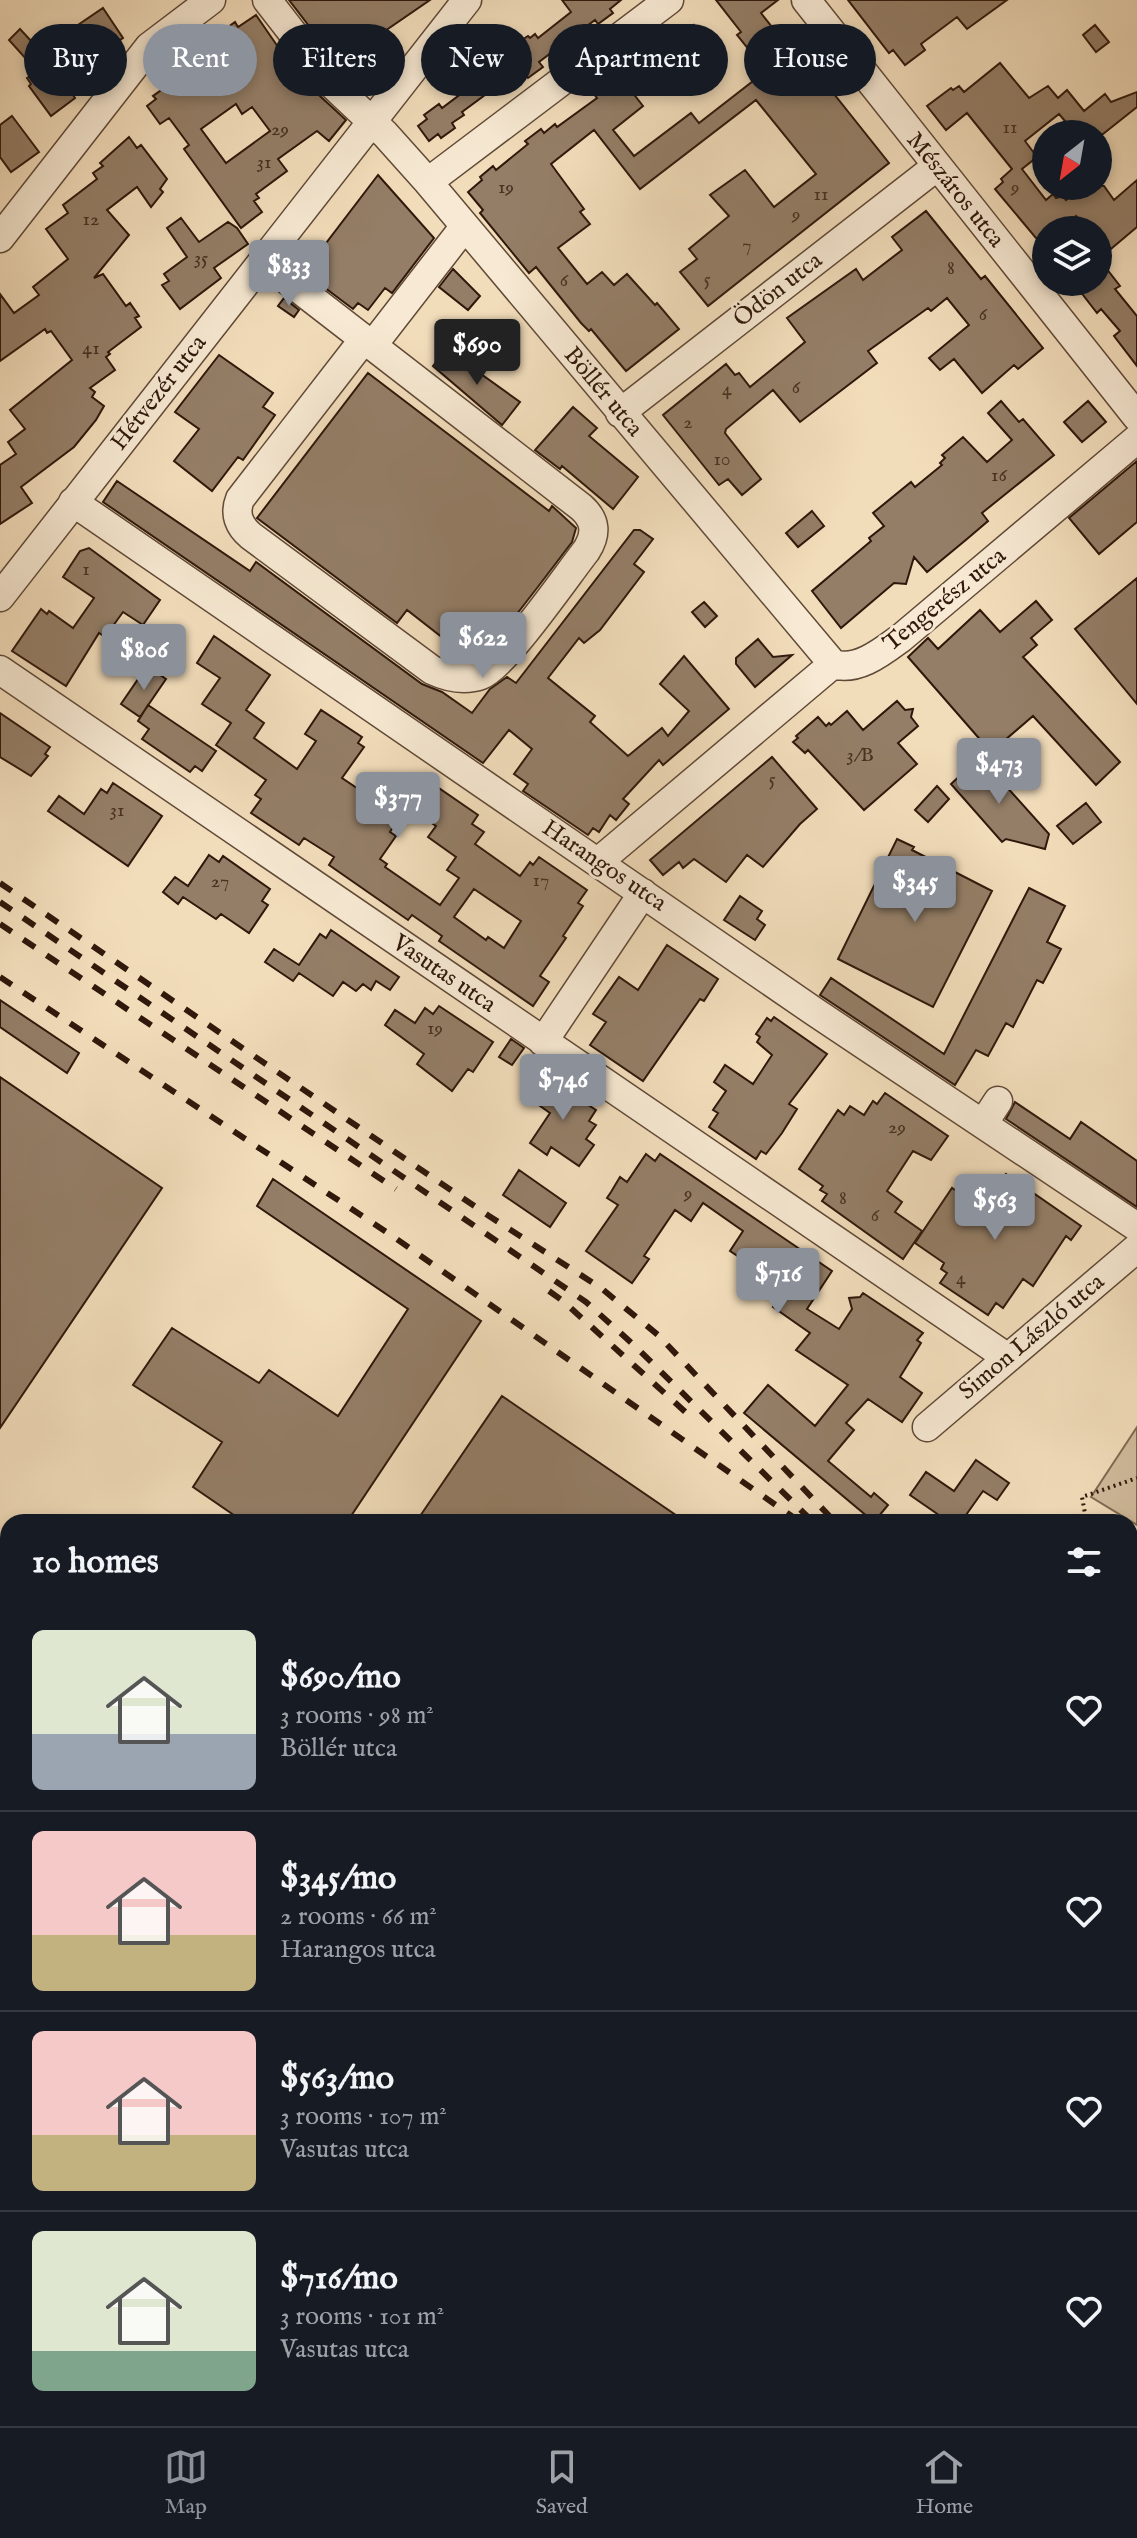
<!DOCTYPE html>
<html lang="en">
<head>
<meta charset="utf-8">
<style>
	:root { --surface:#171b24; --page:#242831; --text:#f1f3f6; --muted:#9ea1a6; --line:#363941; --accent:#8c9099 }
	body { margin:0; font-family:"IM FELL English",serif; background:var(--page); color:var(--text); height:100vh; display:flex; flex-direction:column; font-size:30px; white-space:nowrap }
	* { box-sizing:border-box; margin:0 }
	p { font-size:26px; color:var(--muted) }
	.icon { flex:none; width:44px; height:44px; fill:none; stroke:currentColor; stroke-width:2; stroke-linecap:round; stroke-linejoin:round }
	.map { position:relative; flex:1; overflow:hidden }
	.side { position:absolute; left:0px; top:1514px; width:1138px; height:912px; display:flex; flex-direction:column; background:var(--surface); border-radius:24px 24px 0 0; box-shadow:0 4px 12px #0003 }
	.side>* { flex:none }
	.hud { position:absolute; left:24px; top:24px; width:1090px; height:72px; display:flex; gap:16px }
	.needle { width:52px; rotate:211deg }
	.buttons { position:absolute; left:1032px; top:120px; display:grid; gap:16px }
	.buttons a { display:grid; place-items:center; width:80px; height:80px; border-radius:50%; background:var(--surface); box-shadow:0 4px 12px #0003; font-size:40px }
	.price { position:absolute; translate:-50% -68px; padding:0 18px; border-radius:8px; background:var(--accent); color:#fff; font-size:26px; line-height:52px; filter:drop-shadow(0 2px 4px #0008) }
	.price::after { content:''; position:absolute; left:50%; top:48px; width:24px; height:18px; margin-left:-12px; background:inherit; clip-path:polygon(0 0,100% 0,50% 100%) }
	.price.active { background:#222; color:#fff }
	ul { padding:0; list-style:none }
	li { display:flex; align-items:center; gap:24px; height:200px; padding:0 32px }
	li+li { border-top:2px solid var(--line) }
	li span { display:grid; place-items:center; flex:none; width:224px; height:160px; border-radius:12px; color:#555 }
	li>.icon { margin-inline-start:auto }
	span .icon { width:96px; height:96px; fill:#fffc; stroke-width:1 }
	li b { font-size:34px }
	h2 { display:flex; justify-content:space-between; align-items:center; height:96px; padding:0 32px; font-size:34px }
	.tag { padding:0 28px; border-radius:36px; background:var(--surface); box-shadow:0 4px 12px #0003; font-size:28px; line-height:72px }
	.tag.active { background:var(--accent); color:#fff }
	.menu { display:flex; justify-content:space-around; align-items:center; height:112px; border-top:2px solid var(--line); background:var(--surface); font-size:22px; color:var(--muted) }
	.menu a { display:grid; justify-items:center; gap:4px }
	.menu .active { color:var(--accent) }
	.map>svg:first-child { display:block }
</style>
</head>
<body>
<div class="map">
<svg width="1137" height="2426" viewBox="0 0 1137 2426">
	<rect width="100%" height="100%" fill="#f2ddbb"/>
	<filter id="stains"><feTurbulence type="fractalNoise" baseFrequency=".0025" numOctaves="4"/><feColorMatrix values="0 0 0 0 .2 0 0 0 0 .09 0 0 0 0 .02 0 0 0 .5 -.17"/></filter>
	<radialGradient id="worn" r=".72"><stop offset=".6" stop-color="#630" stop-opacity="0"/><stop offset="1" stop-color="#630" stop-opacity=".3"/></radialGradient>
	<!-- green -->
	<path fill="#d1bc9d" stroke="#806a54" stroke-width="2" d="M1137,1427V1525L1091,1497Z"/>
	<!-- building -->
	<path fill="#947e67" stroke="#2f180b" stroke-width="2" fill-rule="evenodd" d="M289,0H430L366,44L391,63L367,94L346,74Z
		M562,0H621L610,9L613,13L598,24L595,20L539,62L543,67L528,78L524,73L509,85L497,69L485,78L493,89L462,112L464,115L452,123L455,128L441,138L438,134L429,141L418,126L427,119L424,115L439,104L442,108L474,84L447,65L466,37L468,38L482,27L502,53L528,36L530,38L535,34L538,38L571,12Z
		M716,0H778L761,13L779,36L777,38L800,67L807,62L814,69L889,163L708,306L680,272L697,259L689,249L729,216L710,195L745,170L774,207L816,174L756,100L640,189L594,130L551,164L584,209L580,212L590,224L558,248L587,284L602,272L614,285L627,274L655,305L657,303L679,329L626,371L591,329L589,331L581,323L536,267L529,273L480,213L483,210L468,192L482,180L480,177L493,166L496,170L528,144L525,141L541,129L544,133L555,124L557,127L597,98L593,93L607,82L610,86L621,78L643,106L613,130L634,156L691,113L699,123L766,71L737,35L741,32Z
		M848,0H1007L967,29L957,17L921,44L925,50L905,65L893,50L889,53Z
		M103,8L123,38L83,65L92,77L73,95L75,98L51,116L29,86L31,84L27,78L37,71L9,40L20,29L44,55L78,31L75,27Z
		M256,15L287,60L290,57L320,96L346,120L329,141L317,131L278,159L287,171L256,194L259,198L254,201L262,212L241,228L184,149L189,145L169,118L160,124L147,106L156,99L153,96L191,69L184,59L235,22L238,27ZM236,104L242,114L252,107L270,131L226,163L201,129Z
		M694,25L722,60L707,71L702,65L689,75L686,71L675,80L656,56L667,47L663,43L679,30L682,35Z
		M1095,25L1109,42L1096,52L1083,35Z
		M1000,63L1029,98L1048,86L1058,98L1067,90L1084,111L1105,94L1111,102L1137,92V107L1103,134H1076L1059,114L1025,141L1037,157L1022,169L1046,200L1053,194L1056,198L1063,196L1066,200L1084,186H1104L1114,200L1137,180V227L1099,259L1120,286L1115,289L1137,316V366L1114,336L1120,331L1101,309L1097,313L1073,282H1098V230H1088L1076,216L1059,230H1046V250L995,189L1003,182L1001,179L1012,169L967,113L946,130L927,106L951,88L953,90L959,86L964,92Z
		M12,116L39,152L11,172L0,157V125Z
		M129,137L137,148L141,145L167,179L160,189L163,192L151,207L137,187L107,210L129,235L94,278L103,274L126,306L130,303L139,316L135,318L141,327L108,352L110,354L106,357L115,370L90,388L95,392L92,397L104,406L96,420L74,447L21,487L32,503L0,524V465L16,454L8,442L25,429L10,410L72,360L51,331L47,333L45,329L0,361V294L14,313L39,295L33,287L68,259L46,229L68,213L63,205L97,179L93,173L103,166L100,163Z
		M378,175L434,238L392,293L385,288L368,310L358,303L353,309L304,272Z
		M926,211L981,279L985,276L1043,348L1018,369L1014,365L982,393L954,359L940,370L929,358L969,325L947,298L931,311L928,308L868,351L877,363L800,422L773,390L726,429L725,433L761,479L742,495L728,479L719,485L663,415L726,364L735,375L739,373L750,387L805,342L787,318L856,269L863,280L902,250L892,237Z
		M181,218L199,242L228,222L237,228L248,244L214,268L221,278L180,309L162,285L169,281L164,274L187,257L167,228Z
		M453,269L480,296L468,310L439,287Z
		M284,298L299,310L294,317L278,306Z
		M446,349L520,402L502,425L433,366Z
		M219,355L273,393L263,407L275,415L243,460L238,457L212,491L174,461L199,429L175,412Z
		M368,373L549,511L552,506L576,528L572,542L537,588L506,628L477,657L456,640L452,645L407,610L397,623L257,518Z
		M1001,401L1019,422L1023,419L1054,455L982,513L988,521L967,539L927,572L914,557L906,584L894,583L841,628L812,591L871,541L869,538L884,526L873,513L911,482L915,487L942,465L940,463L945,458L942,455L963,437L987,462L1012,440L988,413Z
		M1088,401L1106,422L1082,442L1064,422Z
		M573,407L597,428L589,436L638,477L613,509L562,466L560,469L535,450Z
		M1137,461V522L1099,554L1069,518Z
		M117,481L250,571L256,562L422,684L442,692L472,713L490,689L507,677L516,683L634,530H640L653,539L634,564L644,572L600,630L584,643L579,638L548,678L595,716L590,722L628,756L662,728L668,736L689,711L660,684L684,656L729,709L663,765L659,760L623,799L629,804L616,820L610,815L599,832L593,828L588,835L523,791L528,784L514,774L532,749L509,730L483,763L103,502Z
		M812,511L824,526L798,547L786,533Z
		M89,548L160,600L143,625L123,612L105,637L99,633L66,686L12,651L41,609L47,614L49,611L73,628L94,598L63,577L80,551Z
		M1137,578V704L1075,629Z
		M1036,601L1052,620L1031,638L1037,645L1023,657L1120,762L1096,785L1033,716L991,752L908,657L928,638L938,649L980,610L1000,632Z
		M704,602L717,616L705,627L692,612Z
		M214,636L270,675L246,710L264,723L254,738L297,769L316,741L305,734L321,710L362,737L358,743L364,747L342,778L400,817L390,832L396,836L380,859L387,864L385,867L440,905L459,878L447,870L456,857L428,837L436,826L405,805L420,783L427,787L430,782L478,815L472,824L484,832L475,844L520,876L530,862L533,865L539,857L587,890L578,903L583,906L563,936L566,938L540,976L549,982L533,1006L439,941L442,936L412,915L408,920L329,865L334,857L304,838L299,845L251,813L261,799L255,795L266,780L216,745L231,723L202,704L220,678L197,663ZM474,889L521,921L504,948L488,937L486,940L454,917Z
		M758,639L773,657L792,655L755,687L736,664V658Z
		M147,666L166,679L140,717L121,704Z
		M897,701L905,710L913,709L911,717L918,726L898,743L917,764L864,810L808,750L805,753L793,742L798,738L796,736L818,717L826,726L829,723L831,725L847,711L863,730Z
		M148,705L216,751L202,771L195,766L190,772L142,739L149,729L138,721Z
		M0,713L50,747L45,754L48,756L31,776L0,757Z
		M772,757L817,809L800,824L763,867L747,855L726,882L694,859L683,868L679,862L663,875L650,860Z
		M980,757L1049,834L1045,849L1006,839L1002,842L951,784Z
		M113,783L162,816L128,866L48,811L59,796L84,814L101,789L107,793Z
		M937,786L949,799L928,822L915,810Z
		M1086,803L1101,822L1073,844L1057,826Z
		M897,839L914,847L912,850L992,891L933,1007L838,959Z
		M209,855L219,862L223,856L270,889L262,901L268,905L249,933L221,914L216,919L183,897L178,904L163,892L175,877L188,886Z
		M1029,888L1065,906L1047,942L1061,949L1043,983L1037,980L1013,1027L1006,1023L988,1056L976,1050L955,1085L820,995L831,978L944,1054Z
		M740,896L762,911L757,919L765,925L755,940L724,920Z
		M331,930L399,977L390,990L376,981L371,990L363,984L356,991L343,982L333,996L299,973L293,981L265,962L274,949L299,965L320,934L326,938Z
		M667,945L718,979L704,1001L700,999L643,1081L590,1045L606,1022L593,1014L619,977L638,990Z
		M0,1000L79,1053L67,1073L0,1027Z
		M439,1006L493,1042L473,1072L468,1069L452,1091L417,1064L424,1054L385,1025L395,1010L415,1023L425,1008L433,1014Z
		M774,1017L827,1054L789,1104L797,1109L782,1133L766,1154L761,1151L756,1159L709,1127L718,1113L713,1110L726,1091L714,1082L725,1065L753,1084L772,1055L757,1042L760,1037L756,1034L767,1018L771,1021Z
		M511,1039L524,1048L512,1065L499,1057Z
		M542,1075L596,1110L589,1121L596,1125L586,1139L594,1145L579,1166L551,1147L547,1155L530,1143L550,1113L533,1101L536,1097L530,1093Z
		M0,1077L162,1188L0,1428Z
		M885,1093L948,1136L931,1160L913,1151L887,1191L902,1202L895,1212L922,1231L903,1259L822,1201L827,1194L820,1190L823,1186L799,1169L838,1110L844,1115L850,1106L864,1115L873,1101L877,1104Z
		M1015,1102L1070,1139L1081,1122L1137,1161V1207L1006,1119Z
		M646,1154L655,1161L660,1154L832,1271L807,1309L839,1329L852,1309L849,1298L860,1297L863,1293L923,1333L917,1340L921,1343L900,1377L922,1393L902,1422L868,1399L846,1423L854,1430L828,1461L871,1497L874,1493L888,1505L874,1522L744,1413L768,1385L815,1426L848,1385L796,1350L810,1333L773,1307L779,1298L757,1283L763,1273L730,1251L743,1231L703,1203L691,1221L675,1210L644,1256L649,1259L632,1283L586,1251L618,1205L607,1198L611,1192L620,1177L627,1182Z
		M519,1170L566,1203L550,1227L503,1195Z
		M1006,1174L1081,1226L1071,1240L1066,1236L1033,1286L1023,1279L1003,1308L996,1303L988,1315L940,1283L947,1273L941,1269L944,1263L915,1243L952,1188L982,1208Z
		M273,1179L481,1321L347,1522H244L193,1487L222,1442L133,1385L172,1328L259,1383L269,1370L338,1416L408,1309L257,1206Z
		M502,1396L686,1522H416Z
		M976,1460L1009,1483L997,1500L983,1491L961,1522H949L910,1495L926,1472L954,1491Z"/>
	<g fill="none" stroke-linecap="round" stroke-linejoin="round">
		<!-- minor casing -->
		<g stroke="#604937" stroke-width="31">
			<path id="minor" d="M267,0L333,85L385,134L428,182L833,664
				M806,0L1137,417
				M428,182L669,0
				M0,238L149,47L211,0
				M263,261L581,507C596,520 597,534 586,551C567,575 504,667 481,675C464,681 447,677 432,670L251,536C239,526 234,514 240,499L364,339
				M372,346L465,226
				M620,413L936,167
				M73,502L815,1012L1137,1227
				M0,597L467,0
				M0,670L1008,1358
				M598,862L833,664C857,672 882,652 901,638L1137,439
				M543,1042L643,893
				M983,1124L998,1101
				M927,1427L1137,1248
				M0,1952V1953
				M306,2418L320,2426
				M456,2418L471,2426"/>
		</g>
		<!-- major casing -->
		<g stroke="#2f180b" stroke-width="39">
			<path id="major" d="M21,2418L35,2426"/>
		</g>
		<!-- path -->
		<path stroke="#2f180b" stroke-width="4" stroke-dasharray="2 4" stroke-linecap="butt" d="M1089,1522L1086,1519L1082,1497L1137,1478
			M1130,1550L1137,1554
			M701,2418L713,2426"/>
		<!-- minor -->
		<use href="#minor" stroke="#f7e9d3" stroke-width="28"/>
		<!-- major -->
		<use href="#major" stroke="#f2ddbb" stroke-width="36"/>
		<!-- rail -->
		<path stroke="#2f180b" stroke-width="6" stroke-dasharray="14 14" stroke-linecap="butt" d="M0,883L489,1216L601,1288L658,1335L835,1522
			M0,902L586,1302L635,1346L813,1522
			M0,924L396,1189
			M0,977L391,1235L800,1522
			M549,1291L563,1301L692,1418
			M0,1647L8,1653
			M0,1673L8,1679
			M0,1694L8,1700
			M0,1718L8,1723
			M1130,1816L1137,1823
			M0,1817L8,1822
			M1130,1842L1137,1847
			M1130,1866L1137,1871
			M1130,1884L1137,1889
			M1130,1910L1137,1915
			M0,1922L8,1928
			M1130,1928L1137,1933
			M1130,1960L1137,1965
			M1130,2368L1137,2372
			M1130,2415L1137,2420
			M730,2418L742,2426
			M884,2418L896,2426
			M1040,2418L1054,2426
			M1068,2418L1079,2426
			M1102,2418L1115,2426"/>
	</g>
	<g text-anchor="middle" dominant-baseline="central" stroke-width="6" stroke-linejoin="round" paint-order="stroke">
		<!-- number labels -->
		<g font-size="20" fill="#483222">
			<text x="1010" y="127">11</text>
			<text x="280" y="129">29</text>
			<text x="264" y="162">31</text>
			<text x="506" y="187">19</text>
			<text x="1015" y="187">9</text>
			<text x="821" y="194">11</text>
			<text x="796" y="214">9</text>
			<text x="91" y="219">12</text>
			<text x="747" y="245">7</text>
			<text x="201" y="258">35</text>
			<text x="951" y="268">8</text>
			<text x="707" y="279">5</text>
			<text x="564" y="280">6</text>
			<text x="983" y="314">6</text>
			<text x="91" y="348">41</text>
			<text x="796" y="387">6</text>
			<text x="727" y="389">4</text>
			<text x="688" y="422">2</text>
			<text x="722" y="459">10</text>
			<text x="999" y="475">16</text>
			<text x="86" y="569">1</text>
			<text x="860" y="755">3/B</text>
			<text x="772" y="779">5</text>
			<text x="117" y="810">31</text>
			<text x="541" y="880">17</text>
			<text x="220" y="881">27</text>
			<text x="435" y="1028">19</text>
			<text x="897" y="1127">29</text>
			<text x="688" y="1193">9</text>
			<text x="843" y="1198">8</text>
			<text x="875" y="1215">6</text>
			<text x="961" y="1278">4</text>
		</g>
		<!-- street labels -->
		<g font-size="24" fill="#2f180b" stroke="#f7e9d3">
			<text transform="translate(955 190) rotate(51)">Mészáros utca</text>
			<text transform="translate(778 290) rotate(-38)">Ödön utca</text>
			<text transform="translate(603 392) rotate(50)">Böllér utca</text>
			<text transform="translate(159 393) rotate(-52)">Hétvezér utca</text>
			<text transform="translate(945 600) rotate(-39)">Tengerész utca</text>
			<text transform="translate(604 866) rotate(34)">Harangos utca</text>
			<text transform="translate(444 974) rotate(34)">Vasutas utca</text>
			<text transform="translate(1032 1337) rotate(-40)">Simon László utca</text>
		</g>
	</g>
	<rect width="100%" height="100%" filter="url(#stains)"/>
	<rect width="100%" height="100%" fill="url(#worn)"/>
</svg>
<div class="buttons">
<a><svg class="needle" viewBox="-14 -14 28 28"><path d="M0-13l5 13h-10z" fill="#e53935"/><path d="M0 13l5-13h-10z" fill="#9ea1a6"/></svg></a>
<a><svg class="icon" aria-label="layers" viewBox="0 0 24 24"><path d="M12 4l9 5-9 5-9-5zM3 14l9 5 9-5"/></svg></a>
</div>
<b class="price" style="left:289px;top:308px">$833</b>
<b class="price active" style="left:477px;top:387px">$690</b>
<b class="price" style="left:483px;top:680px">$622</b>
<b class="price" style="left:144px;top:692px">$806</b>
<b class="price" style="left:999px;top:806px">$473</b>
<b class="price" style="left:398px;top:840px">$377</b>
<b class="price" style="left:915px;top:924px">$345</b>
<b class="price" style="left:563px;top:1122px">$746</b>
<b class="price" style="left:995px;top:1242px">$563</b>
<b class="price" style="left:778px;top:1316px">$716</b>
<div class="hud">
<a class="tag">Buy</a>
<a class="tag active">Rent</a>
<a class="tag">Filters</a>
<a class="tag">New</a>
<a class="tag">Apartment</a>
<a class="tag">House</a>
</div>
<section class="side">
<h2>10 homes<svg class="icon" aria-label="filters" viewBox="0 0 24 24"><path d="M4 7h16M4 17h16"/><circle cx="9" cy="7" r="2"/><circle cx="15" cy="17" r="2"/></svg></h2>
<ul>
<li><span style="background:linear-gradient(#dfe7d0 65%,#9aa5b1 0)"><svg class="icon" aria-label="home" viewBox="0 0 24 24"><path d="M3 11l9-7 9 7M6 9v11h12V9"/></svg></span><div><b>$690/mo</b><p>3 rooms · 98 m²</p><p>Böllér utca</p></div><svg class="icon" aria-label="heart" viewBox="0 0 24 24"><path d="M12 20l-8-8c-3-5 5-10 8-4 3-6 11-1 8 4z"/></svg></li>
<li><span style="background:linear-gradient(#f6c9c9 65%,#c2b280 0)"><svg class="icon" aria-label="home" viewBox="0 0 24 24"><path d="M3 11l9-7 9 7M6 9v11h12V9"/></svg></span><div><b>$345/mo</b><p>2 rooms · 66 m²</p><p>Harangos utca</p></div><svg class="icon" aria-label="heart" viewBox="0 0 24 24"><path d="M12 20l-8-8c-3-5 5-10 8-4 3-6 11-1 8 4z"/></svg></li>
<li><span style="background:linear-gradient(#f6c9c9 65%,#c2b280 0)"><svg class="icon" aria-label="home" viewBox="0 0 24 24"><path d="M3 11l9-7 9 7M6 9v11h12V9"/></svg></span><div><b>$563/mo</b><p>3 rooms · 107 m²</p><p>Vasutas utca</p></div><svg class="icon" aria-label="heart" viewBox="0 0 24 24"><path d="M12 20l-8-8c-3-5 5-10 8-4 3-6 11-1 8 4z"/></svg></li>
<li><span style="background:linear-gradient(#dfe7d0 75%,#7fa58c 0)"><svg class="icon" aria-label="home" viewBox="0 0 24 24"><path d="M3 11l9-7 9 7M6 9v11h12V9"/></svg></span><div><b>$716/mo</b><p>3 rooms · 101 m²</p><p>Vasutas utca</p></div><svg class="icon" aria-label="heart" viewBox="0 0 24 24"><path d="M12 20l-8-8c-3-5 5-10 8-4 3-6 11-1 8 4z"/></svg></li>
</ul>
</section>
</div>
<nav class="menu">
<a class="active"><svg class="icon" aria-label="map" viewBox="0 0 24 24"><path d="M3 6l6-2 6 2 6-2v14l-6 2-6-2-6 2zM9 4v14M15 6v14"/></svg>Map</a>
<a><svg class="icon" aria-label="saved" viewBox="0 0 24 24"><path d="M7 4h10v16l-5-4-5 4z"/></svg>Saved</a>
<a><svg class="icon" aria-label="home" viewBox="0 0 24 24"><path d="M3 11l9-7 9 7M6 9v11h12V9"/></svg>Home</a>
</nav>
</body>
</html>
